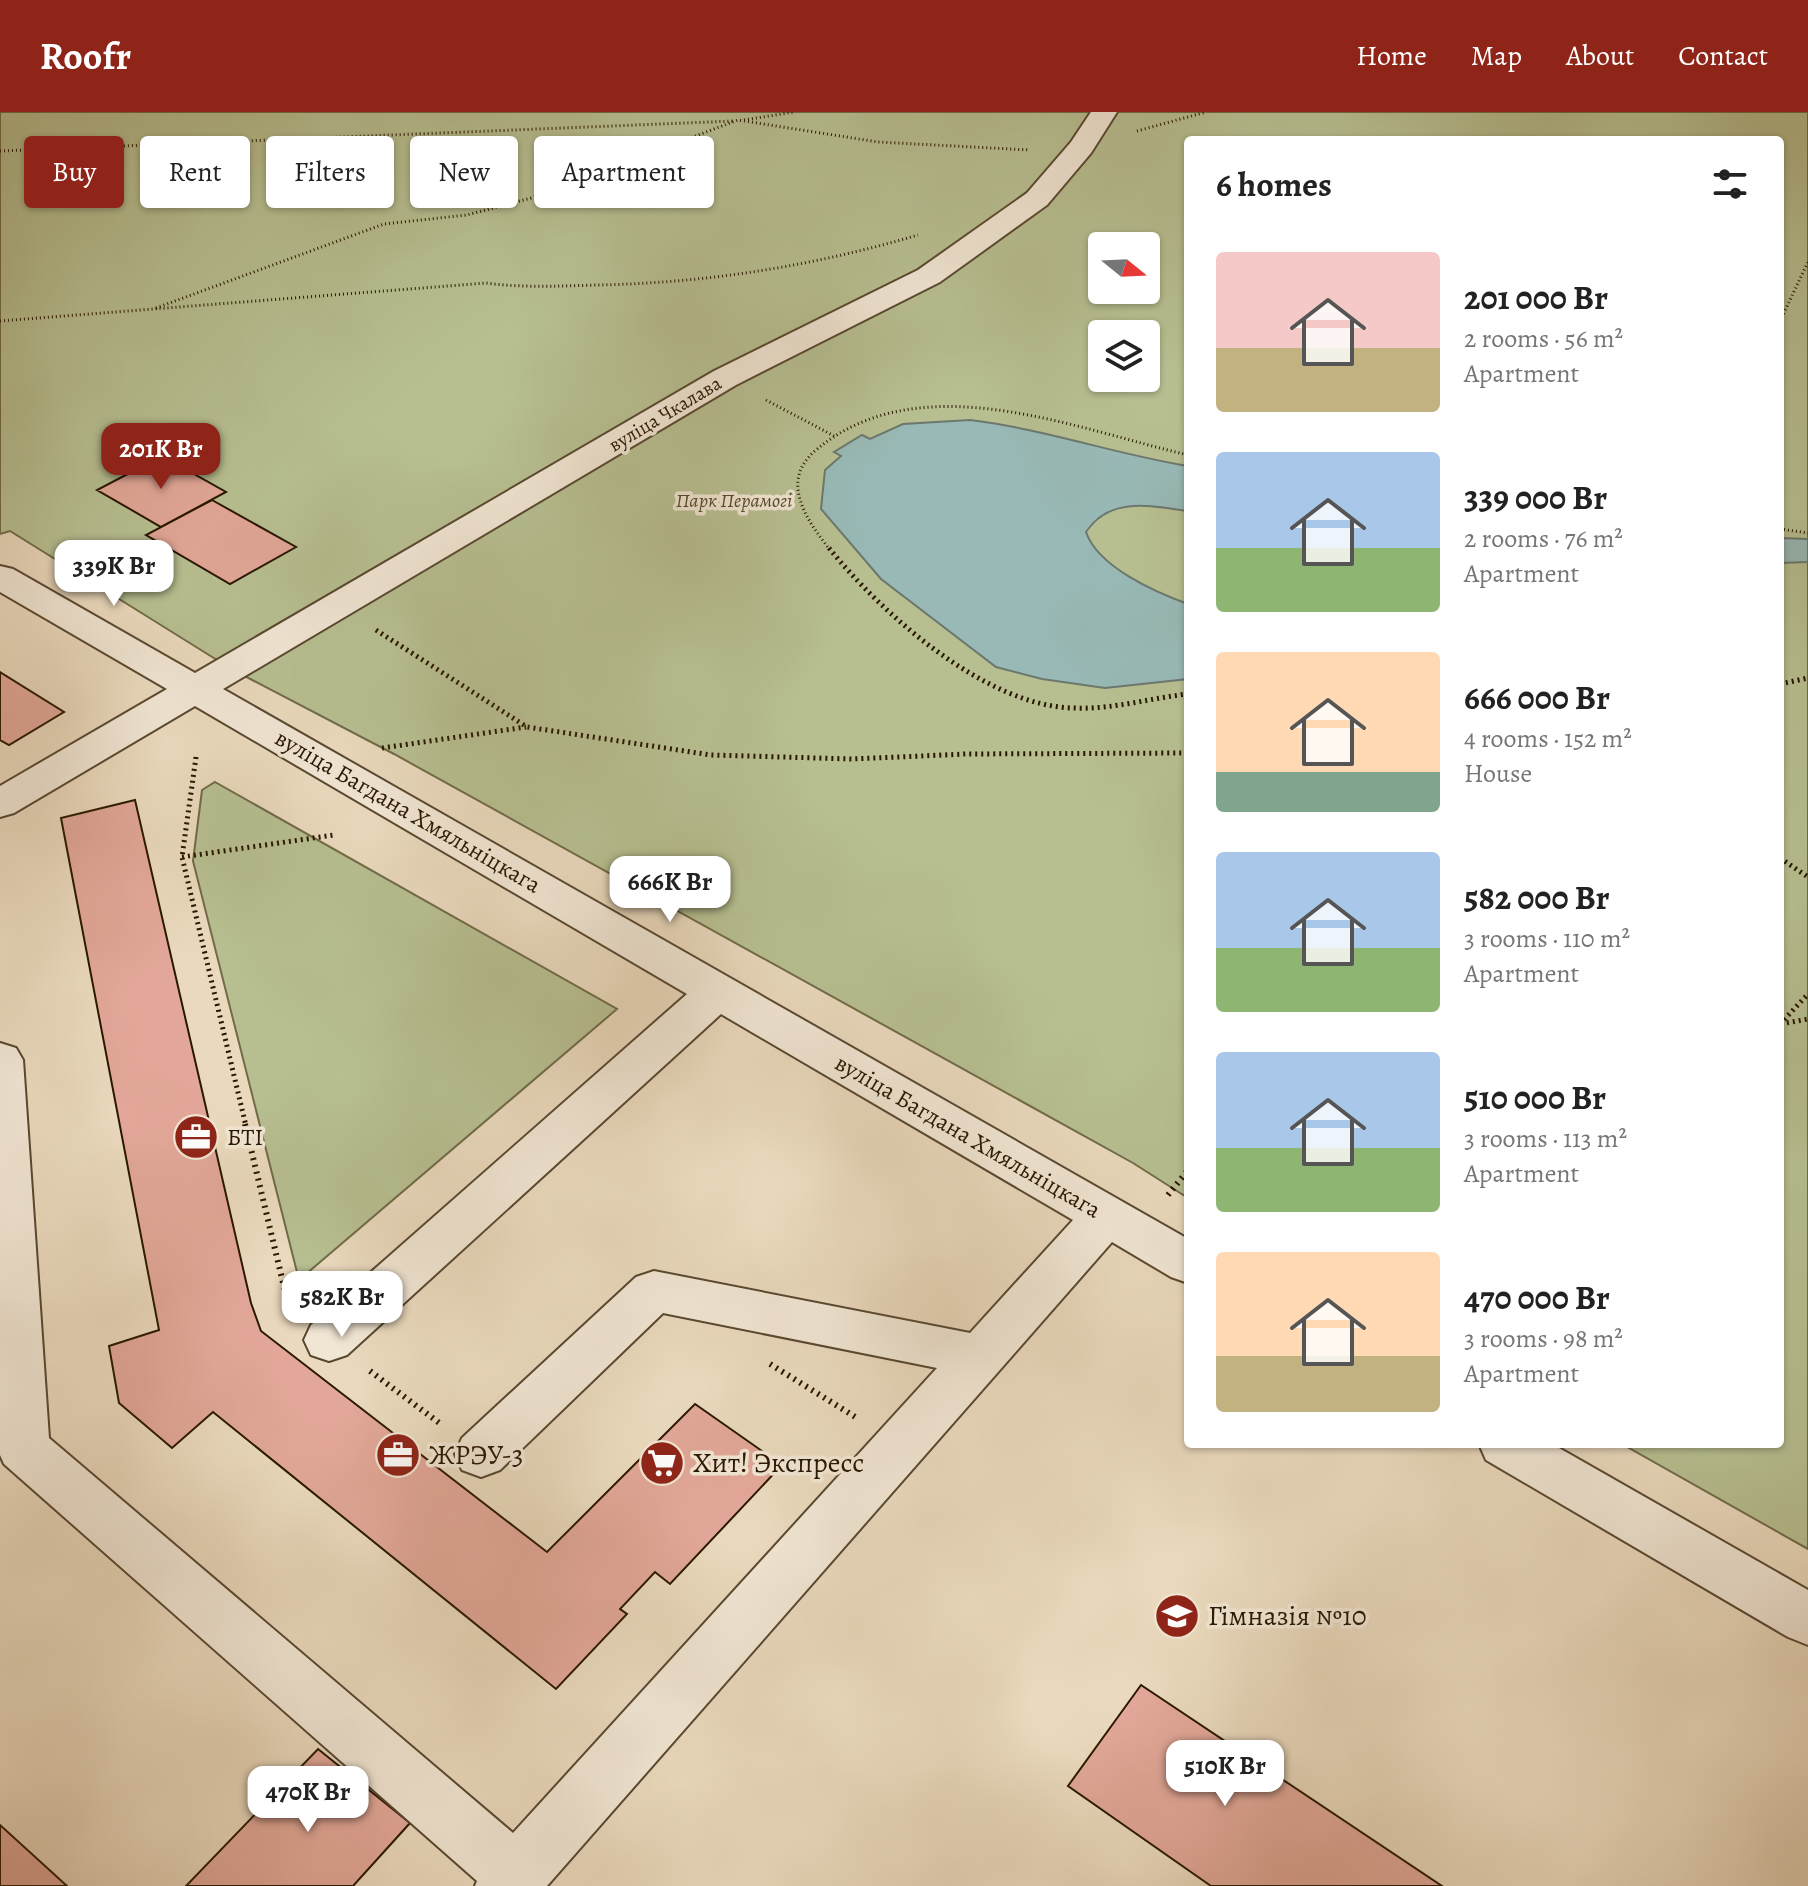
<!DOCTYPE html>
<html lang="en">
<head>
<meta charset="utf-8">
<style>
	:root { --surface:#fff; --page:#f6f6f6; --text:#222; --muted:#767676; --accent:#8f2418 }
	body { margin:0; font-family:Alegreya,serif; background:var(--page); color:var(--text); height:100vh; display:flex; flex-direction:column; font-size:30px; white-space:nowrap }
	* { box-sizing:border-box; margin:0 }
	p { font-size:26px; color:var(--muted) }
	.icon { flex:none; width:44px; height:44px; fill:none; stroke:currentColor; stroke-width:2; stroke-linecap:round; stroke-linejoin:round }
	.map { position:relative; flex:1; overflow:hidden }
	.details { position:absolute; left:1184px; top:24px; width:600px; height:1312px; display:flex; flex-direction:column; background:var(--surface); border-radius:8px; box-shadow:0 2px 6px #0004 }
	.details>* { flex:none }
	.top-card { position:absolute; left:24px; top:24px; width:760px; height:72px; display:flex; gap:16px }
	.needle { width:52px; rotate:108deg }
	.controls { position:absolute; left:1088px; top:120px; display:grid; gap:16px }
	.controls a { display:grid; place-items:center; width:72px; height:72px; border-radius:8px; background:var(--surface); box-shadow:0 2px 6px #0004; font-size:40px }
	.price { position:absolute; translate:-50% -68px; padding:0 18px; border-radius:16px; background:#fff; color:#222; font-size:26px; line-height:52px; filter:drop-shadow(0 2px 4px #0008) }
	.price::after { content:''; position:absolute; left:50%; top:48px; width:24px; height:18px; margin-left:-12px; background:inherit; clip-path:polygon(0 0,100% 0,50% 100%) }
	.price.selected { background:var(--accent); color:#fff }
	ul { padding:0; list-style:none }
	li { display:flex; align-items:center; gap:24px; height:200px; padding:0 32px }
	li span { display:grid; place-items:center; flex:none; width:224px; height:160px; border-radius:8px; color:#555 }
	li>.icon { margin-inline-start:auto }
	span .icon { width:96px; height:96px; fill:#fffc; stroke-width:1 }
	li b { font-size:34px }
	h2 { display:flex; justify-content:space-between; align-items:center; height:96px; padding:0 32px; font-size:34px }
	.chip { padding:0 28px; border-radius:8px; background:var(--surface); box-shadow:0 2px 6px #0004; font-size:28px; line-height:72px }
	.chip.selected { background:var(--accent); color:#fff }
	header { display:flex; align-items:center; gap:48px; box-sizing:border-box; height:112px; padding:0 40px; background:var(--accent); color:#fff }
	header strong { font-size:38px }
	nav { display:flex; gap:44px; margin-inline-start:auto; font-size:28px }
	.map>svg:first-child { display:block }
</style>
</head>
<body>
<header>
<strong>Roofr</strong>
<nav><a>Home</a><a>Map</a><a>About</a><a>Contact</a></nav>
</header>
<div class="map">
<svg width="1808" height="1774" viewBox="0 0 1808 1774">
	<rect width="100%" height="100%" fill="#ead9bd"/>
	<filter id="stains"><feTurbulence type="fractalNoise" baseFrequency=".0025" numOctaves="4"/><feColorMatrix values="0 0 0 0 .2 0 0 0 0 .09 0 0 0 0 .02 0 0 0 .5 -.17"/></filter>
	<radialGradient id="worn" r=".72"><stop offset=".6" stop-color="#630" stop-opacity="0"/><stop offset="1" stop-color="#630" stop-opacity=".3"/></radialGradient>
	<!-- green -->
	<path fill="#b7bf91" stroke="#706b49" stroke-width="2" fill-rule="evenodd" d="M0,0H1808V1437L1622,1332H1780V28H1188V1086L1133,1051L394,642L233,558L10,419L0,422ZM1102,134H1146V178H1102ZM1102,222H1146V266H1102Z
		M215,670L617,897L299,1168L193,749L202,678Z"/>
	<!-- water -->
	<path fill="#98b9b6" stroke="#6c786e" stroke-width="2" d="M970,308C1045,317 1114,342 1188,354V399C1150,394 1110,384 1086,420C1098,455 1155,480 1188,492V567L1105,576L1042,567L996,555L881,467L821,397L825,358L841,344L834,340L862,323L870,327L903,312Z
		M1780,426L1808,427V450L1780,451Z"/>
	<!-- building -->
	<path fill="#e2a798" stroke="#291701" stroke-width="2" d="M162,344L226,380L161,415L97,378Z
		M212,388L296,435L230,472L146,423Z
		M0,560L64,600L9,633L0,628Z
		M135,688L251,1191L261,1219L547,1440L695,1292L782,1353L670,1472L655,1460L620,1497L627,1502L556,1577L213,1300L172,1336L119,1291L109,1234L159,1218L61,706Z
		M1141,1573L1442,1774H1211L1068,1674Z
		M318,1637L410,1711L353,1774H186Z
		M0,1713L67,1774H0Z"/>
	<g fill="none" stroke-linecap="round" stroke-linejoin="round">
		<!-- minor casing -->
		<g stroke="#594830" stroke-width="4">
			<path id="minor" d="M1091,0H1117L1091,41L1047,93L940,170L736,273L223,577L1188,1127V1171L1171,1165L1112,1130L547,1774H475L477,1769L4,1352L0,1343V931L16,936L23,948L49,1326L513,1721L937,1256L663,1201L500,1358L481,1365L462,1358L455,1342L462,1326L636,1165L654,1159L970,1221L1073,1108L721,902L347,1243L329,1249L311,1243L304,1228L311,1213L687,882L195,594L14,701L0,705V674L167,577L0,480V454L13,457L195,561L714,259L918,158L1027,81L1071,30Z
				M1479,1332H1552L1808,1478V1533L1788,1525L1486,1348Z"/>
		</g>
		<!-- path-far2 -->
		<path stroke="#291701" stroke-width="3" stroke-dasharray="1 3" stroke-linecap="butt" d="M744,8L794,0
			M1137,19L1206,0
			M0,39L734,9
			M156,196L384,112L467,103L531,86L738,8L878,30L1030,38
			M0,209L486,171C523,176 559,174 597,173C707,171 813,154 918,123
			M1780,209L1808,150
			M766,288L836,325
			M1780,417L1808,421
			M830,438C806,407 779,369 816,338C920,251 1075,317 1188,343"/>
		<!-- path-far1 -->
		<path stroke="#291701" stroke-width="5" stroke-dasharray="2 4" stroke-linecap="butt" d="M829,436C881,501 985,594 1073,596C1111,598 1150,586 1188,582
			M376,518L527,615L711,643L852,647L966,642L1188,641
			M1780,572L1808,566
			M382,636L526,615
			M196,645L182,745L246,1014
			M182,745L334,723
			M1780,746L1808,765
			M1780,912L1808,882
			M1781,912L1808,907"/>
		<!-- path -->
		<path stroke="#291701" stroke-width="6" stroke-dasharray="2 5" stroke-linecap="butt" d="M245,1012L285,1179L295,1191
			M1168,1083L1188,1058
			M770,1252L857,1306
			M370,1259L442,1313"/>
		<!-- minor -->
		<use href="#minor" fill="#f1e6d4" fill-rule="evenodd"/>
	</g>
	<!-- icons -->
	<defs>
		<g id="office-disc" transform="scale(2.3)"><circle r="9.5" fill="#8f2418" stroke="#f1e6d4"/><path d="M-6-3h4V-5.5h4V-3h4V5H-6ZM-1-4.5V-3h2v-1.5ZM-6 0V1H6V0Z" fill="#fff"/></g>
		<g id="supermarket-disc" transform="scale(2.3)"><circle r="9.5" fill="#8f2418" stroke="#f1e6d4"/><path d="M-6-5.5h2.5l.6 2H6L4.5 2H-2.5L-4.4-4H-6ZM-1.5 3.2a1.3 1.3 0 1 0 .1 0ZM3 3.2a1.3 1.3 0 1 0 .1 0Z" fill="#fff"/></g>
		<g id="school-disc" transform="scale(2.3)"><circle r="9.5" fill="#8f2418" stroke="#f1e6d4"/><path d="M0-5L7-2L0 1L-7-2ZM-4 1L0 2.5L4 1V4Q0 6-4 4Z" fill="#fff"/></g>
	</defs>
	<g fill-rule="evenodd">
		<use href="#office-disc" x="196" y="1025"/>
		<use href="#office-disc" x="398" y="1343"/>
		<use href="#supermarket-disc" x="662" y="1351"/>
		<use href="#school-disc" x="1177" y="1504"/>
	</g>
	<g text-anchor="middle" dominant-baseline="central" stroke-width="7" stroke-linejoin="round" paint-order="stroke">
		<!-- far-street labels -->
		<g font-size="20" fill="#291701" stroke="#f1e6d4">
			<text transform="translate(665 302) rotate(-31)">вуліца Чкалава</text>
		</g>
		<!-- far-park labels -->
		<g font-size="20" font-style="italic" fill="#54492c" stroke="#f1e6d4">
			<text x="734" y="388">Парк Перамогі</text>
		</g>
		<!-- street labels -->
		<g font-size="24" fill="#291701" stroke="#f1e6d4">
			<text transform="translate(408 699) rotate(30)">вуліца Багдана Хмяльніцкага</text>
			<text transform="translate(968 1024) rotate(30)">вуліца Багдана Хмяльніцкага</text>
		</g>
		<!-- poi labels -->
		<g font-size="24" fill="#291701" stroke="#f1e6d4" text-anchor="start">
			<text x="227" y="1025">БТІ</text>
		</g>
		<!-- near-poi labels -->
		<g font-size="28" fill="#291701" stroke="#f1e6d4" text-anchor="start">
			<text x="429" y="1343">ЖРЭУ-3</text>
			<text x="693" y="1351">Хит! Экспресс</text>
			<text x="1208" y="1504">Гімназія №10</text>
		</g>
	</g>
	<rect width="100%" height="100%" filter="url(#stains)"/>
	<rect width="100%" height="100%" fill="url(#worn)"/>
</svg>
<div class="controls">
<a><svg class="needle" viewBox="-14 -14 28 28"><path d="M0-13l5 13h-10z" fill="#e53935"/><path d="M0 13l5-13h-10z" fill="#767676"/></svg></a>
<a><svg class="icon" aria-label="layers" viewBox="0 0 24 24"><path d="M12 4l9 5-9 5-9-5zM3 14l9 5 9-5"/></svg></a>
</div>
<b class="price selected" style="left:161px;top:379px">201K Br</b>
<b class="price" style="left:114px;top:496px">339K Br</b>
<b class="price" style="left:670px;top:812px">666K Br</b>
<b class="price" style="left:342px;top:1227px">582K Br</b>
<b class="price" style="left:1225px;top:1696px">510K Br</b>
<b class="price" style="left:308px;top:1722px">470K Br</b>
<div class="top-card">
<a class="chip selected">Buy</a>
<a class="chip">Rent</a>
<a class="chip">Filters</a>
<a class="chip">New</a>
<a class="chip">Apartment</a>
</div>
<section class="details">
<h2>6 homes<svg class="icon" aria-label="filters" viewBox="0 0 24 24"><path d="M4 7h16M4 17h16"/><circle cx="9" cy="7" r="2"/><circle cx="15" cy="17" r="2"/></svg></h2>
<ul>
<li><span style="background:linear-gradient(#f6c9c9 60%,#c2b280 0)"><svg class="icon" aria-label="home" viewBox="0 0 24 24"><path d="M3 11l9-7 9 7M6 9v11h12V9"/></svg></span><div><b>201 000 Br</b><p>2 rooms · 56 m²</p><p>Apartment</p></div></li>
<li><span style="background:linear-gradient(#a9c7e8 60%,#8fb573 0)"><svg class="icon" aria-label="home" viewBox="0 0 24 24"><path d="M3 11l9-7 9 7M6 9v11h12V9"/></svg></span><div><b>339 000 Br</b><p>2 rooms · 76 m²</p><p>Apartment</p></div></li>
<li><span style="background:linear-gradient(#ffd9b3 75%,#7fa58c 0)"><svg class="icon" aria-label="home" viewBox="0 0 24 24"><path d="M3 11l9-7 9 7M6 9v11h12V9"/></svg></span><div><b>666 000 Br</b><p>4 rooms · 152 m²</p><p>House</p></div></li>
<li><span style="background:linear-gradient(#a9c7e8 60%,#8fb573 0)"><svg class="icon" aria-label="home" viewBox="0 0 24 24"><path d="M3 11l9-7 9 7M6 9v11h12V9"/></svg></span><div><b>582 000 Br</b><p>3 rooms · 110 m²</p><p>Apartment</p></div></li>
<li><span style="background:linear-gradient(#a9c7e8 60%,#8fb573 0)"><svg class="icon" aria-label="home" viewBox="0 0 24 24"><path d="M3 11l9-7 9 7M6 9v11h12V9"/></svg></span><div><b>510 000 Br</b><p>3 rooms · 113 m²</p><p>Apartment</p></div></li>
<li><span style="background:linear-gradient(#ffd9b3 65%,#c2b280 0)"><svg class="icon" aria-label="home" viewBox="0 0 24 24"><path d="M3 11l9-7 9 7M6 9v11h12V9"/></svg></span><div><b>470 000 Br</b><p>3 rooms · 98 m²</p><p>Apartment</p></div></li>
</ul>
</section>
</div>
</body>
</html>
